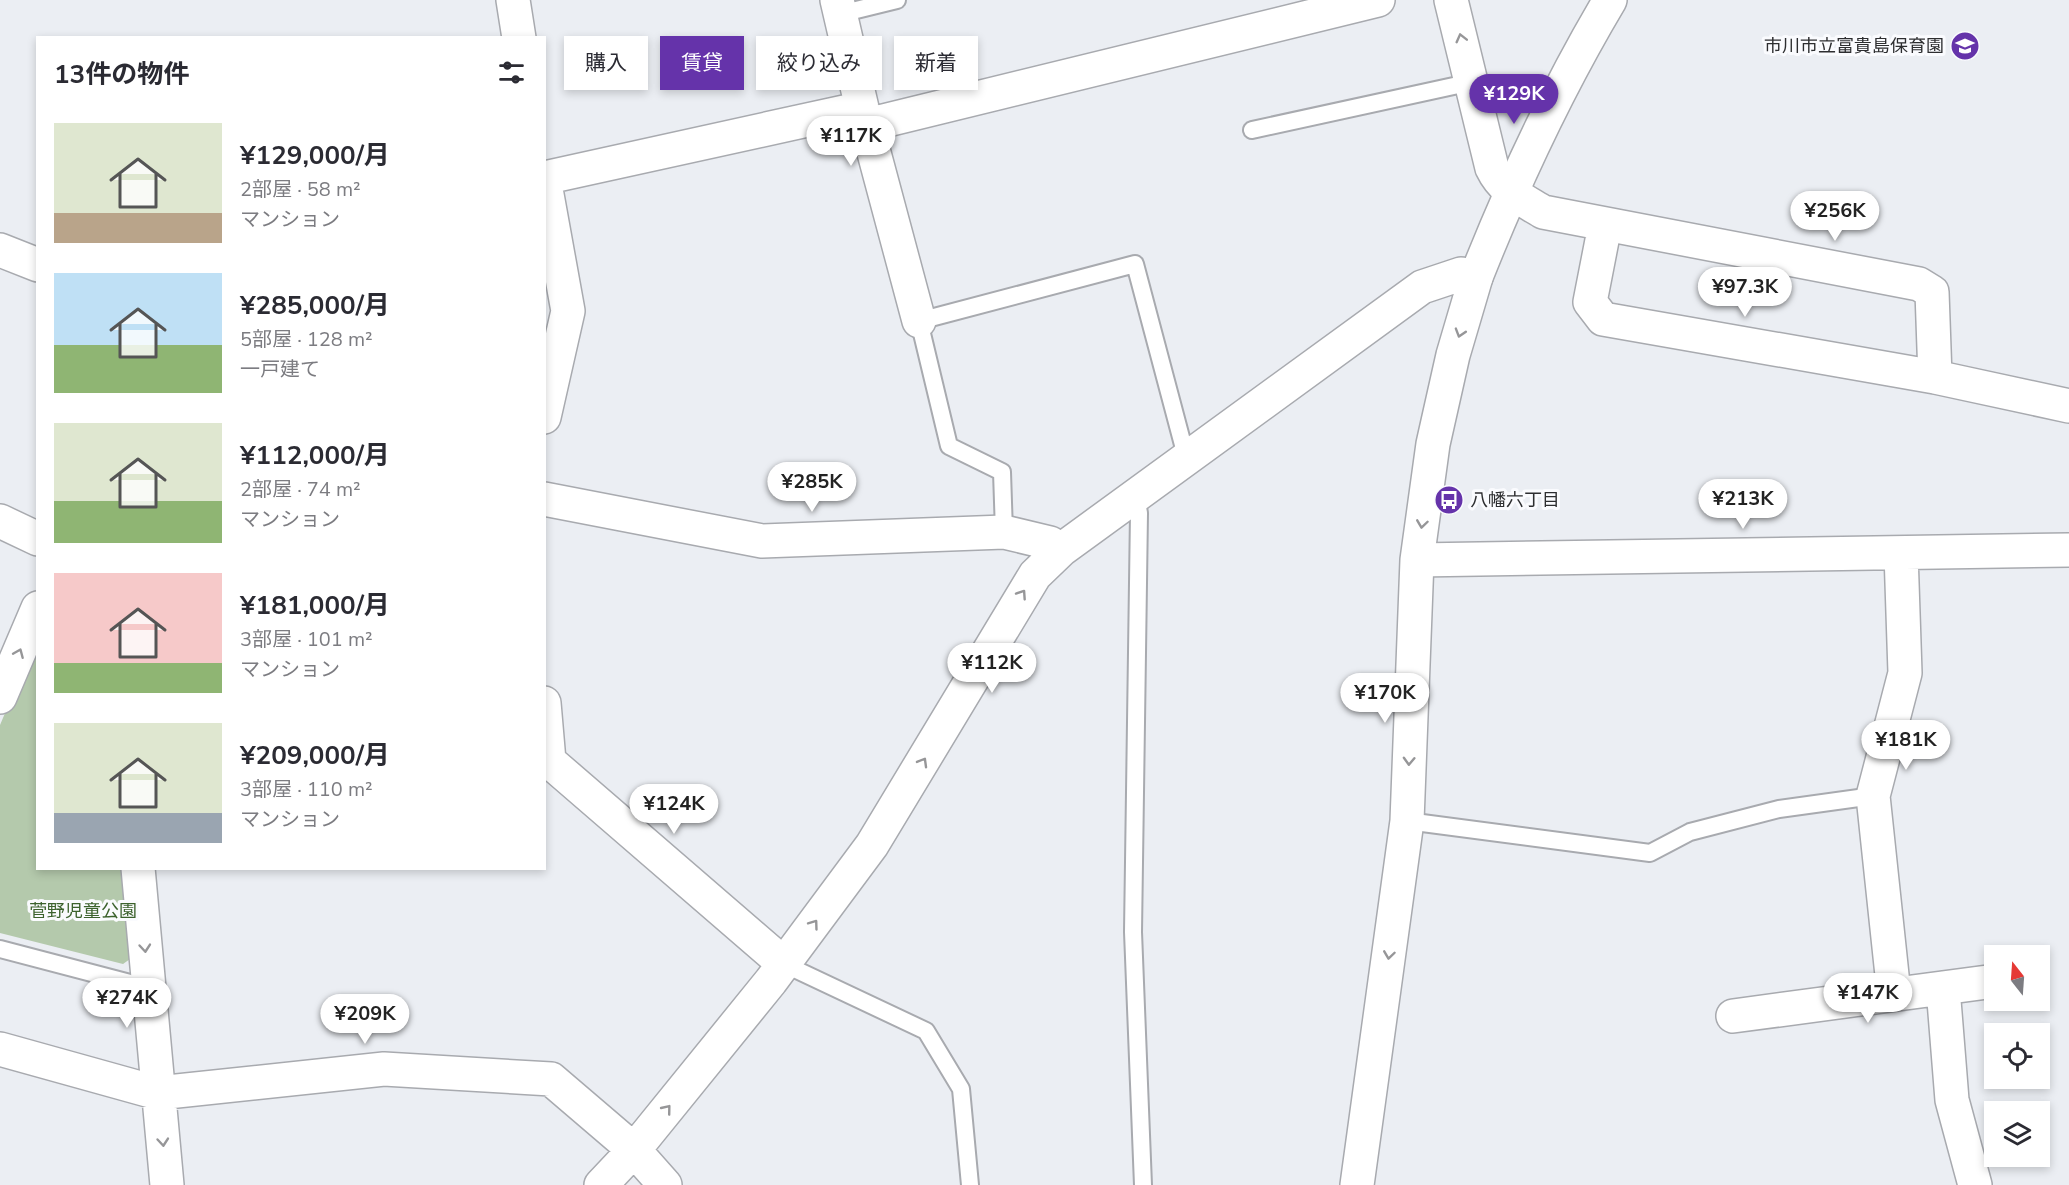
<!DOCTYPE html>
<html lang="ja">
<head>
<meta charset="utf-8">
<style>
	:root { --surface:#fff; --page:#f7f7f7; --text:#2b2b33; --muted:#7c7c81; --accent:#6533aa }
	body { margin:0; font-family:"Nunito Sans","Noto Sans JP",sans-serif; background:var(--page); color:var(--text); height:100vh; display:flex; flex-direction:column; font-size:22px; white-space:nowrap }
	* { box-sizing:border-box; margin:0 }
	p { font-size:20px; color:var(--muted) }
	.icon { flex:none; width:33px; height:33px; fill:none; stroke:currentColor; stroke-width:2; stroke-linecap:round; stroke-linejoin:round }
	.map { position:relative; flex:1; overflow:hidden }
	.panel { position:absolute; left:36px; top:36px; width:510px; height:834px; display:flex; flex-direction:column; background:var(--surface); border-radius:0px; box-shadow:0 3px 9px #0003 }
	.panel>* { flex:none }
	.banner { position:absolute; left:564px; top:36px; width:570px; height:54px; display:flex; gap:12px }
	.needle { width:39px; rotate:343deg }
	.tools { position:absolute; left:1984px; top:945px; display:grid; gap:12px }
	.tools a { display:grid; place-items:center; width:66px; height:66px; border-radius:0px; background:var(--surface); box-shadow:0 3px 9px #0003; font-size:30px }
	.price { position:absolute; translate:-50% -51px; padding:0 14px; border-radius:21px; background:#fff; color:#222; font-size:20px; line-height:39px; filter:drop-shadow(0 2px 3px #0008) }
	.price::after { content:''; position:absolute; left:50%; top:36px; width:18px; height:14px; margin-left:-9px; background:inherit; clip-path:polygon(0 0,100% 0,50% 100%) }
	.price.selected { background:var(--accent); color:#fff }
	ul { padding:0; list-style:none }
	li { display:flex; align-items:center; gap:18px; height:150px; padding:0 18px }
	li span { display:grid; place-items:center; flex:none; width:168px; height:120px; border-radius:0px; color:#555 }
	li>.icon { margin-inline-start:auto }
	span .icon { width:72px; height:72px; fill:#fffc; stroke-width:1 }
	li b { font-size:26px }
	h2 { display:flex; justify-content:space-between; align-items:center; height:72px; padding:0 18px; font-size:26px }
	.pill { padding:0 21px; border-radius:0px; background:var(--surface); box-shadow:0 3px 9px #0003; font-size:21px; line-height:54px }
	.pill.selected { background:var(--accent); color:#fff }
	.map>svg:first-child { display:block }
</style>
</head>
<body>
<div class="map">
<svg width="2069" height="1185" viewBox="0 0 2069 1185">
	<rect width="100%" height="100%" fill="#ebeef3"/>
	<!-- green -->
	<path fill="#b4c9ac" d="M37,638L38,868L122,869L130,959L123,964L0,933V725Z"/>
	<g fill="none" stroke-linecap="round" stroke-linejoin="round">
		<!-- service casing -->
		<g stroke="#a8aaaf" stroke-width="20">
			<path id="service" d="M840,14L897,0
				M1252,130L1472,82
				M1136,497L1139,513L1133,932L1143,1185
				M1004,532L1002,472L949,446L919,321L1135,264L1187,460
				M1407,821L1650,853L1690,832L1779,809L1873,796
				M0,949L149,988
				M784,964L926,1031L961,1089L970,1185"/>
		</g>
		<!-- minor casing -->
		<g stroke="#a8aaaf" stroke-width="36">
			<path id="minor" d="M513,0L519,38
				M837,0L862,108L919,321
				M1451,0L1492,168C1503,191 1522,199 1543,212L1919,284L1932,292L1935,377L2069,406
				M867,125L1378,0
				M544,178L862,108
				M544,178L568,311L544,417
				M1605,225L1590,302L1603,319L1935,377
				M0,250L38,265
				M544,499L762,541L1004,532L1050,543L1061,550
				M0,521L38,539
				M1417,560L2069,550
				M0,697L38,608
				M544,703L549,761
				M544,762L549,761L784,964
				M138,868L167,1185
				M1943,988L1952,1100L1975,1185
				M1894,994L1873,796L1905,673L1901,553
				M1733,1016L1995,981
				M0,1049L158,1093L384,1069L551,1079L634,1150L665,1185
				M601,1185L634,1150L771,981L872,845L1035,575L1061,550L1422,287L1461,274L1476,277L1453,355L1433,444L1417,560L1407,821L1357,1185"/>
		</g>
		<!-- tertiary casing -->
		<g stroke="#a8aaaf" stroke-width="36">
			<path id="tertiary" d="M1476,277C1514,181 1557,89 1610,0"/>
		</g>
		<!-- service -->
		<use href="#service" stroke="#fff" stroke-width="16"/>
		<!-- minor -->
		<use href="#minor" stroke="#fff" stroke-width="33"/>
		<!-- tertiary -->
		<use href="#tertiary" stroke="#fff" stroke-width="33"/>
	</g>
	<!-- one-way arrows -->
	<defs><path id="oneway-chevron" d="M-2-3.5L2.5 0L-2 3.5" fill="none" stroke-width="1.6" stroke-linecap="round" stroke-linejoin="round" transform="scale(1.5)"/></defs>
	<g stroke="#969698">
		<use href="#oneway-chevron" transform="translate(1461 38) rotate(-104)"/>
		<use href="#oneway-chevron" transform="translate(1460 333) rotate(107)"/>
		<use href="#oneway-chevron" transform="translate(1422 524) rotate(98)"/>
		<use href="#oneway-chevron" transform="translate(1022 594) rotate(-56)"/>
		<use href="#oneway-chevron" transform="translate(19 653) rotate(-67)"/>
		<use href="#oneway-chevron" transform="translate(1409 761) rotate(92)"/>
		<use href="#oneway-chevron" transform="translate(923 762) rotate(-60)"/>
		<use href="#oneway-chevron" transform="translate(814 924) rotate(-54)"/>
		<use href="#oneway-chevron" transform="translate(145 948) rotate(85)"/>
		<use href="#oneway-chevron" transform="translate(1389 955) rotate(98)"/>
		<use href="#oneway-chevron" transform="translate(667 1109) rotate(-51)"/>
		<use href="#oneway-chevron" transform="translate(163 1142) rotate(85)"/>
	</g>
	<!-- icons -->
	<defs>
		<g id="school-disc" transform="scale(1.5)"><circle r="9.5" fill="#6533aa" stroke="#fafbfe"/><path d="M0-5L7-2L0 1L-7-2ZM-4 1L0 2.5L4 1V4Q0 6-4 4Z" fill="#fff"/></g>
		<g id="bus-disc" transform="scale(1.5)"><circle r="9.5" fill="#6533aa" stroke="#fafbfe"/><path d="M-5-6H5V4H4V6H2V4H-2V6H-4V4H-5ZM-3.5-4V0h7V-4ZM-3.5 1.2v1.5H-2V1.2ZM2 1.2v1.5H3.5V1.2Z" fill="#fff"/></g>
	</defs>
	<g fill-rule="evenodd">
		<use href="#school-disc" x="1965" y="46"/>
		<use href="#bus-disc" x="1449" y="500"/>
	</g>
	<g text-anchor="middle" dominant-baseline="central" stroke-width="6" stroke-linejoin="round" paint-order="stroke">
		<!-- poi labels -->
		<g font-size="18" fill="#2d2e30" stroke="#fafbfe" text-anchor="end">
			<text x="1944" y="46">市川市立富貴島保育園</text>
			<text x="1470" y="500" text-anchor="start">八幡六丁目</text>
		</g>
		<!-- park labels -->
		<g font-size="18" fill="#3c622d" stroke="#fafbfe">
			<text x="83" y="911">菅野児童公園</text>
		</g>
	</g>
</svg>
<div class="tools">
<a><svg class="needle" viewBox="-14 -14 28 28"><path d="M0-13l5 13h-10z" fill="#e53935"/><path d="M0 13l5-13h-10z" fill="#7c7c81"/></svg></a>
<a><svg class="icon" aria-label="locate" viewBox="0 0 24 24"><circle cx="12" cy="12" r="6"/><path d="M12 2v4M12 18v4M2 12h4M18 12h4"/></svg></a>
<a><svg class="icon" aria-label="layers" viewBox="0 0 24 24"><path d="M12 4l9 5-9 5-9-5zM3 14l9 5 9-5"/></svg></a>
</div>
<b class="price selected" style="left:1514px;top:125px">¥129K</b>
<b class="price" style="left:851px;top:167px">¥117K</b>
<b class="price" style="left:1835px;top:242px">¥256K</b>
<b class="price" style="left:1745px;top:318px">¥97.3K</b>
<b class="price" style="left:812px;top:513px">¥285K</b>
<b class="price" style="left:1743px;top:530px">¥213K</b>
<b class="price" style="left:992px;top:694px">¥112K</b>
<b class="price" style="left:1385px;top:724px">¥170K</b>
<b class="price" style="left:1906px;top:771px">¥181K</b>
<b class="price" style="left:674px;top:835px">¥124K</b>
<b class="price" style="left:1868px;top:1024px">¥147K</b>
<b class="price" style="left:127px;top:1029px">¥274K</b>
<b class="price" style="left:365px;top:1045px">¥209K</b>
<div class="banner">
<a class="pill">購入</a>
<a class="pill selected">賃貸</a>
<a class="pill">絞り込み</a>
<a class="pill">新着</a>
</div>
<section class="panel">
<h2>13件の物件<svg class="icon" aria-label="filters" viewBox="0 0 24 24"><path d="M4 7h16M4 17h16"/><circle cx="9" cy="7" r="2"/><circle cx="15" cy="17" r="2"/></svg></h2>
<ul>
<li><span style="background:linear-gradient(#dfe7d0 75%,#b9a48a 0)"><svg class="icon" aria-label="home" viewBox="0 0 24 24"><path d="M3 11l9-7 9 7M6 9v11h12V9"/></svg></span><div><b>¥129,000/月</b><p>2部屋 · 58 m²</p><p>マンション</p></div></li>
<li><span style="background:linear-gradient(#bfe0f5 60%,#8fb573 0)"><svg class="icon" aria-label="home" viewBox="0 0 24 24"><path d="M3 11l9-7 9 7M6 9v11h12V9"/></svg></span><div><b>¥285,000/月</b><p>5部屋 · 128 m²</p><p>一戸建て</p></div></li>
<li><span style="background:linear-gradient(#dfe7d0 65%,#8fb573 0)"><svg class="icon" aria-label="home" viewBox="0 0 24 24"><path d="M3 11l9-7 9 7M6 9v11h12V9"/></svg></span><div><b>¥112,000/月</b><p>2部屋 · 74 m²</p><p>マンション</p></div></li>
<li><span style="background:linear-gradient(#f6c9c9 75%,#8fb573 0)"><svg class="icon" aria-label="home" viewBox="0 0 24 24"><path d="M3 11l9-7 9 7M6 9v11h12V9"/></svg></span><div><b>¥181,000/月</b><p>3部屋 · 101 m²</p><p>マンション</p></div></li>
<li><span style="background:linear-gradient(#dfe7d0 75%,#9aa5b1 0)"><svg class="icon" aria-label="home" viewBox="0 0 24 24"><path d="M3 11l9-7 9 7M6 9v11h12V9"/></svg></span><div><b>¥209,000/月</b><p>3部屋 · 110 m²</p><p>マンション</p></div></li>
</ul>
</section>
</div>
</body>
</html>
